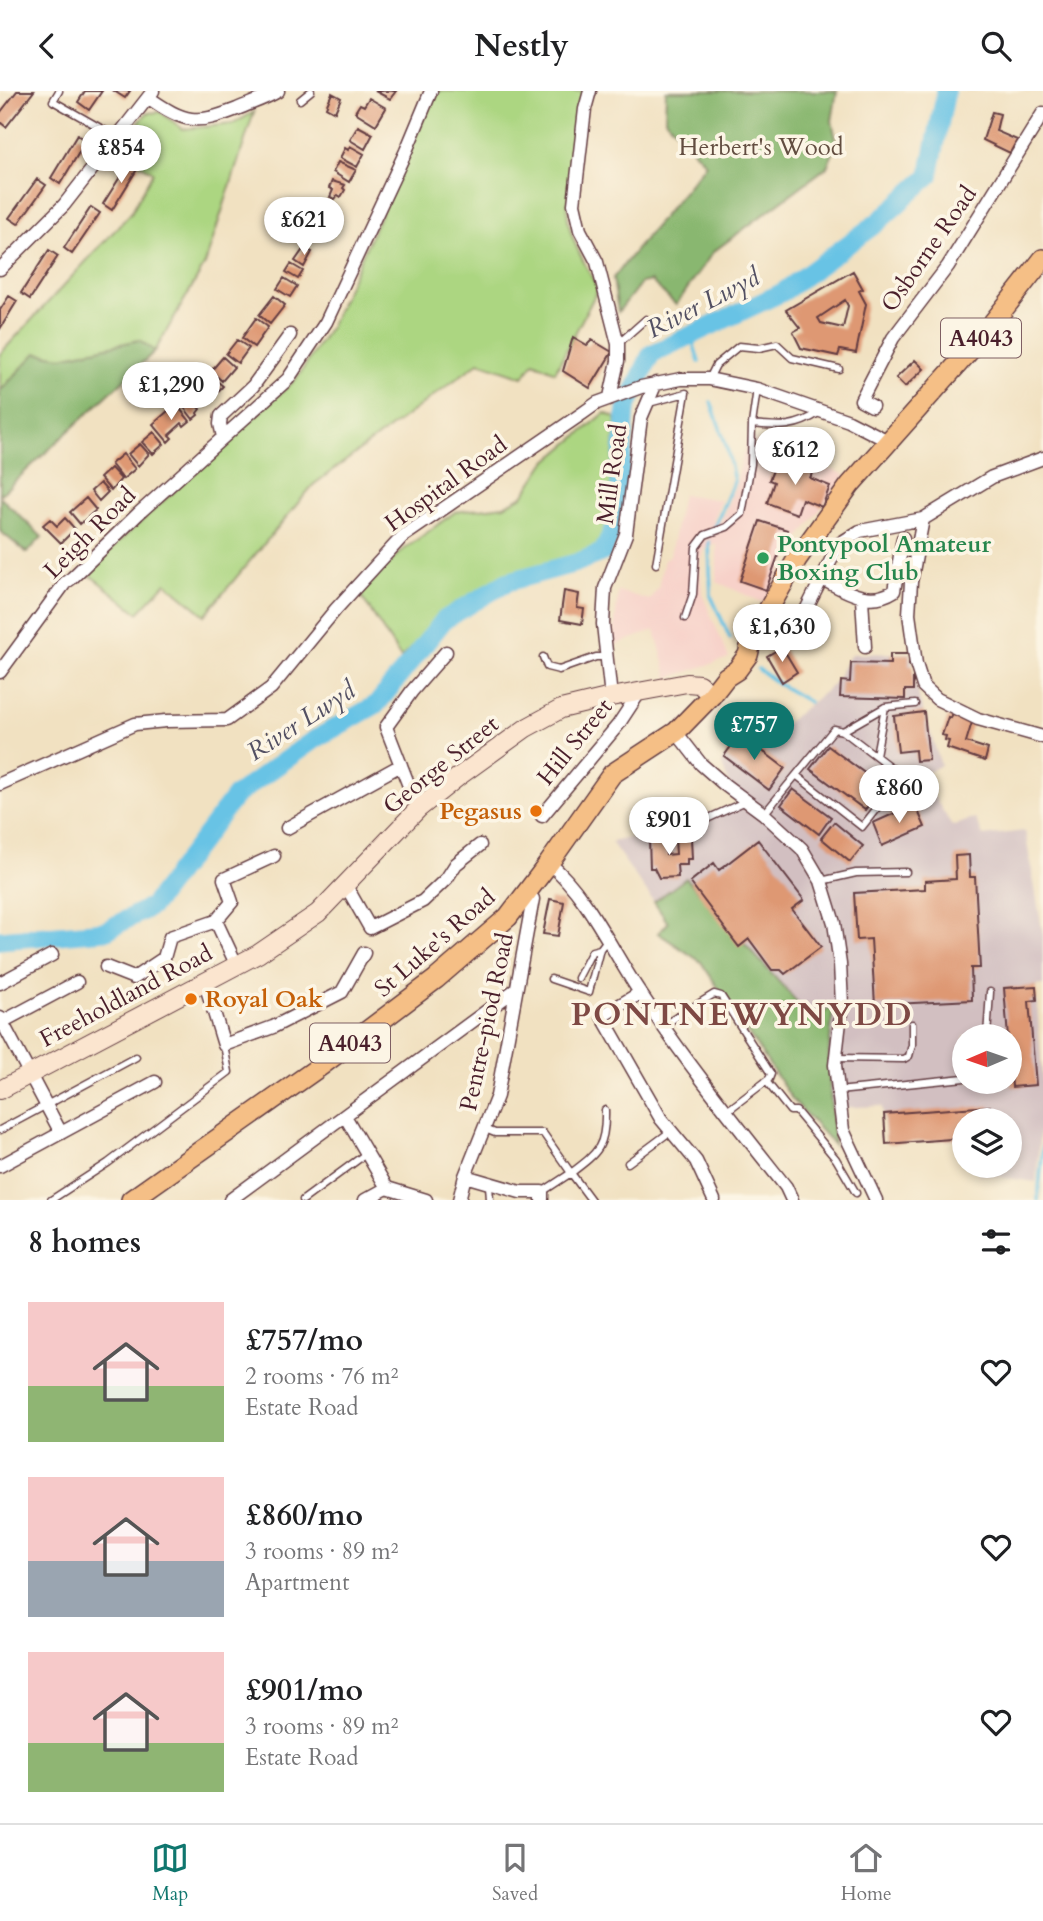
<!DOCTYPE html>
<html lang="en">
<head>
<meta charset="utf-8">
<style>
	:root { --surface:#fff; --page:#f6f6f6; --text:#202124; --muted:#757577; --line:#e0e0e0; --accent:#0f766e }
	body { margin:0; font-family:Cardo,serif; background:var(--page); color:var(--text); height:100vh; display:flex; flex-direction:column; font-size:26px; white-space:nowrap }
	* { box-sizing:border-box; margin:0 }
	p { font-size:23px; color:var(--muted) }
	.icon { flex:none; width:38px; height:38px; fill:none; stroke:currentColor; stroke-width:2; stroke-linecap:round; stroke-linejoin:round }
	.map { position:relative; height:1109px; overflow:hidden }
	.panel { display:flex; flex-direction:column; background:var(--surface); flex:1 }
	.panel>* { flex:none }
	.needle { width:46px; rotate:268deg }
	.fabs { position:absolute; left:952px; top:933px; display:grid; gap:14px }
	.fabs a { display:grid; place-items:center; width:70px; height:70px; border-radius:50%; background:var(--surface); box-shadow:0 4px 10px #0003; font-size:35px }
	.price { position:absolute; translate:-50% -60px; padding:0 16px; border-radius:24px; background:#fff; color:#222; font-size:23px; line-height:46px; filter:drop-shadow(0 2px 4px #0008) }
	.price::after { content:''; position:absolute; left:50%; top:42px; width:21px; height:16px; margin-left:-10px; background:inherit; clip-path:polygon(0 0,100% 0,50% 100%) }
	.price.current { background:var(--accent); color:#fff }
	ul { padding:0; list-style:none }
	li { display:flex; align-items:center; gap:21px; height:175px; padding:0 28px }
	li span { display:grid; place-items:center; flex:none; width:196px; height:140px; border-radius:0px; color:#555 }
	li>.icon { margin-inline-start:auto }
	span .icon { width:84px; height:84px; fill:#fffc; stroke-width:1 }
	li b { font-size:30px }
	h2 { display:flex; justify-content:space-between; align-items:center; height:84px; padding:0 28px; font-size:30px }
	header { display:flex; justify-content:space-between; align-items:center; height:91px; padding:0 28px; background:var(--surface); font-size:32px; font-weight:800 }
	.tabs { display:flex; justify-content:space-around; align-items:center; height:98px; border-top:2px solid var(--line); background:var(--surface); font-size:19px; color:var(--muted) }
	.tabs a { display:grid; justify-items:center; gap:4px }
	.tabs .current { color:var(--accent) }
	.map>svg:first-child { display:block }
</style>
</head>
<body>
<header><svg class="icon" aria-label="back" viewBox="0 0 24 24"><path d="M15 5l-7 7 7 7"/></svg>Nestly<svg class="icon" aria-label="search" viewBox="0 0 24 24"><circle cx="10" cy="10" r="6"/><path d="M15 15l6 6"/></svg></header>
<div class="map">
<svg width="1043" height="1109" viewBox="0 0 1043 1109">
	<rect width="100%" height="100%" fill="#fcf5e5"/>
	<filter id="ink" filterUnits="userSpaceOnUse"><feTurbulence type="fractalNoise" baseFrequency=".0143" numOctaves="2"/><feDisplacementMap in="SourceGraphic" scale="14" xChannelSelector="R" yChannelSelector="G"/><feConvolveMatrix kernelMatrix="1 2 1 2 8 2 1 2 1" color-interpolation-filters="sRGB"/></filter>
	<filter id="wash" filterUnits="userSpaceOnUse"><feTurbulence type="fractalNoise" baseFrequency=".00686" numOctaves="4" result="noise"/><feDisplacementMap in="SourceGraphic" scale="28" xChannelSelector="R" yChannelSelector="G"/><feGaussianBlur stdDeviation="1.57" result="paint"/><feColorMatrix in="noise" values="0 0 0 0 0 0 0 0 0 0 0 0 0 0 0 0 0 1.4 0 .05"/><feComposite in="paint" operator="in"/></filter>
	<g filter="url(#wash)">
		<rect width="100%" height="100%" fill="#f1e1c1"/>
		<!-- built -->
		<path fill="#f7d1c9" d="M747,346L846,384L797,450L764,512L717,491V452L704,458L700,470L702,503L729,567L668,587L655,539L613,555L618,500L649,509L658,497L664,468L670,465L682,403L721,409L712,430H721L736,393Z"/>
		<!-- industrial -->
		<path fill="#d2bfc1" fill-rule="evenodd" d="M910,562L919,608L941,674L922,685L952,735L975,727L983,745L1025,740L1043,844V894L1036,895L1043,1000L1036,1091L978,1083V1075L1010,1074V1029H964V1048L886,1053L882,1015L832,1017L828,972L833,916L814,929L686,787L654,811L611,751L646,743L736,713L721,671L757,623L780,637L833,594L851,563ZM964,945H1010V990H964Z"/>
		<!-- green -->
		<path fill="#acd681" stroke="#7b7a56" stroke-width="2" d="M436,0H585C578,27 563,109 569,134C574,156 588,178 598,198L555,281L534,271L523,286L479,271L313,394L205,524L166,492L138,522L86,481L297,287L331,234Z
			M160,21L183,38L233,33L254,21L205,173L155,260L139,249L62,266L36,262L0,300V263L131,122L153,81L117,58L147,22Z
			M605,322L616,327L608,441L597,457L557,475L510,484L454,513L401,567L360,503L399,462L455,421L504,415L523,405L545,372Z"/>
		<!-- forest -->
		<path fill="#89b76f" stroke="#6a6b4d" stroke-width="2" d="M666,0H837L832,30L837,53L827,76L713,161L676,214L651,190L641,192L618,221L613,187L706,73L665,28Z
			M139,249L155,260L0,404V300L36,262L62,266Z
			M0,406L42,446L27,462L0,440Z
			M686,787L813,929L833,915L828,972L834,1054L792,1008L701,871L658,842L668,832L654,811Z"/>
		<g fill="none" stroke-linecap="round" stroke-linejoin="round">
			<!-- stream -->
			<path stroke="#67c3e5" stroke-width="3.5" d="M691,244L699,271
				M711,311L727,357L734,390L715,435
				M709,451L711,505L730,547
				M758,578L780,594L809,611
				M1038,1109L1043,1054"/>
			<!-- river -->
			<path stroke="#67c3e5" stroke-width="19" d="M0,849L105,840L152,815L236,704L312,650L377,613L444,529L507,491L576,472L603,461L617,430L626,318L651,263L783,201L878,131L929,85L946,0"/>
		</g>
		<g id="blocks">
			<!-- building -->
			<path fill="#de9873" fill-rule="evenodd" d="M17,0H34L6,36L0,31V22Z
				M85,0H102L89,19L78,11Z
				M114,0H130L125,7Z
				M375,0H396L390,8Z
				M332,2L341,7L335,21L326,16Z
				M369,7L386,17L376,34L355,21L360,13L364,15Z
				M992,21L1000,23L996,40L1017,49L1010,62L983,49Z
				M358,35L373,43L365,58L350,49Z
				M77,44L86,50L60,93L51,87Z
				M350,55L364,63L357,76L340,67L345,57L348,59Z
				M130,70L139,75L112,119L103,113Z
				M338,71L356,79L349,91L333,81Z
				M37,88L46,94L18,133L9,127Z
				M332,90L345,94L343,97L345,99L341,106L338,104L335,108L330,106L333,99L329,97Z
				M91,116L100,122L72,163L64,157Z
				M321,116L330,121L329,123L331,125L321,137L312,131Z
				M304,157L312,161L304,176L295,170Z
				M49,159L58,165L30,208L21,202Z
				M291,173L303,180L298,188L286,181Z
				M853,180L863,198L859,200L866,213L856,262L840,259L838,265L801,257L793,241L800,237L786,219ZM845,209L848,215L843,237L821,232L818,227Z
				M284,187L297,195L290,206L277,198Z
				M9,205L17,210L0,238V219Z
				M274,205L285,214L270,233L259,224Z
				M256,227L268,236L254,256L242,247Z
				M573,246L587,254L592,249L612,261L590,297L563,280Z
				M237,249L249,257L238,272L226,263Z
				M223,266L234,276L222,290L211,280Z
				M915,269L924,278L905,296L896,287Z
				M212,286L223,295L211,308L200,299Z
				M191,299L202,311L197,315L200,318L197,322L198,324L193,328L183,315L186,313L181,307Z
				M176,313L190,330L184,335L182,332L169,344L172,347L168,351L153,333Z
				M154,341L164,353L153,363L142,351Z
				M140,353L149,363L138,375L128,363Z
				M123,363L135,378L123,388L111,373Z
				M778,367L813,380L810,387L830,395L822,416L802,408L797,423L767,412L774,391L769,389Z
				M111,377L121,388L111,400L100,387Z
				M100,392L108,401L99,410L91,400Z
				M86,407L96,419L80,433L70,421Z
				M65,427L75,438L61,452L43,434L50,428L57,435Z
				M760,430L787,439L766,499L740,490Z
				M564,500L579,503L577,517L584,518L582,533L560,529Z
				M782,556L797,581L782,591L767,565Z
				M890,563H909V574H913V599H905V608L840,606L841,590L850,591L851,572L890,573Z
				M757,621L775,634L760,654L743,640Z
				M924,621L929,669L916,670L915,659L898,661L894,625Z
				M953,621L973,628L966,651L988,658L985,670L947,657L949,650L945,649L946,645L942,644L948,626L951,627Z
				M740,643L785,677L769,699L724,665Z
				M828,655L882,695L865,719L810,678Z
				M793,698L831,726L819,743L781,714Z
				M915,713L925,736L882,755L873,732Z
				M834,731L863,755L850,771L821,747Z
				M665,747L666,764L676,763L675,748L691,747L692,768H687V774H677L678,786L659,787L654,777H650L649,748Z
				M758,749L804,809L792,818L821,856L785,883L781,879H772L749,848L739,856L690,791L714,772L719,779Z
				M969,764L970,786H975L980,877H971L972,909L875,914L871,848L857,849L854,802L925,798V790L956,788L955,765Z
				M550,808L564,811L558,845L543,843Z
				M1036,895L1037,909L1029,910L1036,994L1012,996L1004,897Z
				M990,1015L992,1029H964V1047L886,1053L884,1023Z"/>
		</g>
	</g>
	<g filter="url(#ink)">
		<use href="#blocks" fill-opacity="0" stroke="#633c42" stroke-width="2"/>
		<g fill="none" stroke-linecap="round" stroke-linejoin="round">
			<!-- service casing -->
			<g stroke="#633c42" stroke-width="9">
				<path id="service" d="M59,0L53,10L118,47
					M300,9L311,0
					M619,252L646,228
					M709,288L716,274L739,255L759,257L777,253L792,267L839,278
					M649,312L686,302L656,473
					M752,333C781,336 796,337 820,321
					M685,527L693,503L696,456L705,444L727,436L742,423L751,373L752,333L757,298
					M543,566L547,576L559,579L596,566H607
					M876,664L885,616
					M796,684L862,736L899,689L898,682L843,640
					M764,723L834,638L843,640L885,616L915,613
					M707,728L746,710
					M821,790L856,782L906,781
					M578,887L592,860L600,858
					M551,888L589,901L600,858L607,849
					M662,935L714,903L721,905L771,983L769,988L727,1020
					M987,945L990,901
					M836,967L904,968L909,965L912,954V933
					M766,990L790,1020H796L836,1068L856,1102
					M838,1000L964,987
					M485,1038L495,1042H543L571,1082L542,1101
					M0,1039L136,966
					M628,1072L671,1040
					M489,1094L490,1109
					M51,1109L108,1072L229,981L224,954
					M303,1109L367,1062
					M591,1109L571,1082C599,1061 606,1055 605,1019"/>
			</g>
			<!-- minor casing -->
			<g stroke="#633c42" stroke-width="15">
				<path id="minor" d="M590,0L585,18L574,113L580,139L597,171L618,253V270L610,306
					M149,7C185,32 196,34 237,18C250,12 265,8 278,0
					M0,178L64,114L153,0
					M872,315L861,309L893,247L948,175L1043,22
					M223,346L220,333L221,325L253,295L290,244
					M923,428L911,491L909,523L916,573L923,595L937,608L978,628L1043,646
					M822,488C846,500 869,516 894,500L903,447
					M862,508L865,556
					M762,530L783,536L804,523L839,453L860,440L923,428L992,386L1043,367
					M0,581L65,492L72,487L138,423L288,288L326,231L406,60L431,0
					M611,606L603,533L605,497L626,443L641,327L656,292
					M676,641L701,673L725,694L764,723L802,758L821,790L834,832L840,873L842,913L835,974L843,1039L876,1109
					M0,693L135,633L166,630L227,629L271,597L336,518L402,446L583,322L597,312L641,296L681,288H709L757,298L849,330L888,350
					M418,718L386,636L412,600L446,561
					M542,725L618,634L639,602
					M287,737L401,674
					M549,772C588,804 612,861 641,903C685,970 736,1033 786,1096L792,1109
					M345,793L370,837L423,810L447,787L456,773L480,754
					M216,830L232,811L224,788L274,765
					M106,876L134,887L164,867L170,846L216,830L237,875
					M0,892L52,864
					M205,892L224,954L273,936L342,901L364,862
					M640,902L602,925L661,1028L696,1070L714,1109
					M0,927L61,1042
					M0,932L77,891
					M345,1025L387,1097
					M0,1075L155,991
					M465,1085L520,1101H542V1109
					M387,1097L426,1109
					M230,1109L515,899
					M365,1109L387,1097
					M459,1109L465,1085L497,1005L533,808L527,801"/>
			</g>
			<!-- secondary casing -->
			<g stroke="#633c42" stroke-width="20">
				<path id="secondary" d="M0,999L258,863L318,822L418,718L458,686L526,637L561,618L611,606L687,592L699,593L712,604"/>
			</g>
			<!-- primary casing -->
			<g stroke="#633c42" stroke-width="22">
				<path id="primary" d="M131,1109L322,974L436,888L508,826L549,772L612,683L676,641L712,604L726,586L737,579L748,564L752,547L797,468L850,394L980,248L1043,168"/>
			</g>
			<!-- service -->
			<use href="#service" stroke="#fff" stroke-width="6"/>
			<!-- minor -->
			<use href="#minor" stroke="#fff" stroke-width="12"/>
			<!-- secondary -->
			<use href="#secondary" stroke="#fbe5cf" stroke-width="18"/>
			<!-- primary -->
			<use href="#primary" stroke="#f5bf86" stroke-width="19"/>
		</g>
	</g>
	<!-- markers -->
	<circle fill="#2e9e5b" stroke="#fcf5e5" stroke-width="2.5" cx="763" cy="467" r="7"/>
	<g fill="#e8710a" stroke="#fcf5e5" stroke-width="2.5">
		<circle cx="536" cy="720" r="7"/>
		<circle cx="191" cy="908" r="7"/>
	</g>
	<g text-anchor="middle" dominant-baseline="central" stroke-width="7" stroke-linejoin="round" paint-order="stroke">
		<!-- shield labels -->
		<g fill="#fcf5e5" stroke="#7f5f63" stroke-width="2">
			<rect x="941" y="227.5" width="80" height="39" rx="5"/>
			<rect x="310" y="932.5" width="80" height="39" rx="5"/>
		</g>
		<g font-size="23" font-weight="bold" fill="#4a1f2b">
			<text x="981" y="247">A4043</text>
			<text x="350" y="952">A4043</text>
		</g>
		<!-- park labels -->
		<g font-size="24" fill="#624d40" stroke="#fcf5e5">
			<text x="761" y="56">Herbert's Wood</text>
		</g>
		<!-- street labels -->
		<g font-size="24" fill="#4a1f2b" stroke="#fcf5e5">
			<text transform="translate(929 158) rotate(-55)">Osborne Road</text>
			<text transform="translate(612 383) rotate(-82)">Mill Road</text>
			<text transform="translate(446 393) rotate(-36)">Hospital Road</text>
			<text transform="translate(90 442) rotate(-45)">Leigh Road</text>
			<text transform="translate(575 651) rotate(-51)">Hill Street</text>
			<text transform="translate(441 674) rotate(-39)">George Street</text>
			<text transform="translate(435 852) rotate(-41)">St Luke's Road</text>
			<text transform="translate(126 905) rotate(-28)">Freeholdland Road</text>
			<text transform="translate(487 931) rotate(-78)">Pentre-piod Road</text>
		</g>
		<!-- leisure labels -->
		<g font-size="24" font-weight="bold" fill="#27864d" stroke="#fcf5e5" text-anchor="start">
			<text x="777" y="453">Pontypool Amateur<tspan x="777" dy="28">Boxing Club</tspan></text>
		</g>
		<!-- food labels -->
		<g font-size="24" font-weight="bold" fill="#c56008" stroke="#fcf5e5" text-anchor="end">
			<text x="522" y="720">Pegasus</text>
			<text x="205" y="908" text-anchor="start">Royal Oak</text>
		</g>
		<!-- water labels -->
		<g font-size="26" font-style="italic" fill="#535063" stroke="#fcf5e5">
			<text transform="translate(703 212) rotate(-27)">River Lwyd</text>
			<text transform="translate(301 630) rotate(-33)">River Lwyd</text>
		</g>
		<!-- district labels -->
		<g font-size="32" font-weight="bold" letter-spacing="2" fill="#7e4944" stroke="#fcf5e5">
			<text x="742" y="924">PONTNEWYNYDD</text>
		</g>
	</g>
</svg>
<div class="fabs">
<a><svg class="needle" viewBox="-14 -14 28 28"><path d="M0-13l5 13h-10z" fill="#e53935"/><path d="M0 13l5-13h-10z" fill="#757577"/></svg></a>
<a><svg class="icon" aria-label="layers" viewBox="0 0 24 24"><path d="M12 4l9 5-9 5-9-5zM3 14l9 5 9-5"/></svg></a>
</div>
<b class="price" style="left:121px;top:94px">£854</b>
<b class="price" style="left:304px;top:166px">£621</b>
<b class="price" style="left:171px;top:331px">£1,290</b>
<b class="price" style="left:795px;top:396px">£612</b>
<b class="price" style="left:782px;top:573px">£1,630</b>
<b class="price current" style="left:754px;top:671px">£757</b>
<b class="price" style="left:899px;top:734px">£860</b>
<b class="price" style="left:669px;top:766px">£901</b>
</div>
<section class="panel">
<h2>8 homes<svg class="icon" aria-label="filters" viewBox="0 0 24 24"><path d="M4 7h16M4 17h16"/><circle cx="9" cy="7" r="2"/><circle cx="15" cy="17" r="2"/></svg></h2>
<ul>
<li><span style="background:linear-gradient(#f6c9c9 60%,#8fb573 0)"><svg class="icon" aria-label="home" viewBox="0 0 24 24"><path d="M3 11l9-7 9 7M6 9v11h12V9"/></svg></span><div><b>£757/mo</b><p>2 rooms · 76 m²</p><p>Estate Road</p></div><svg class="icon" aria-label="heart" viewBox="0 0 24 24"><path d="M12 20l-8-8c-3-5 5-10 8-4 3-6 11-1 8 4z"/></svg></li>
<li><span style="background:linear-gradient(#f6c9c9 60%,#9aa5b1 0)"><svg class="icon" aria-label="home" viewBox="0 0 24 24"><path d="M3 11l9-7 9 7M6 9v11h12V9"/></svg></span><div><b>£860/mo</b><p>3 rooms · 89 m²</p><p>Apartment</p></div><svg class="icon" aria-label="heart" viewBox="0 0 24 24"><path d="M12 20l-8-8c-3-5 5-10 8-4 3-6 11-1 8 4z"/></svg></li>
<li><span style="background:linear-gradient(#f6c9c9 65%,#8fb573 0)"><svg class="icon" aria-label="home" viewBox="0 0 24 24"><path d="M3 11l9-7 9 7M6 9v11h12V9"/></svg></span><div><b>£901/mo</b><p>3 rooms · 89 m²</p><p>Estate Road</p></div><svg class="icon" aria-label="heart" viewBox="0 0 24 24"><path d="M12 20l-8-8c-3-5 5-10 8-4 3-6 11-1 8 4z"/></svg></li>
</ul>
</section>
<nav class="tabs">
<a class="current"><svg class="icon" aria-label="map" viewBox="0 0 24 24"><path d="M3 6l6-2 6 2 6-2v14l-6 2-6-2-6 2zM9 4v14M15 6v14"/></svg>Map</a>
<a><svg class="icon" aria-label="saved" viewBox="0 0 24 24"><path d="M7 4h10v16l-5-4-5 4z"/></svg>Saved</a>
<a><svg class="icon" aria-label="home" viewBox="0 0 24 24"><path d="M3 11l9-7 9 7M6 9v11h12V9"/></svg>Home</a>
</nav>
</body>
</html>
